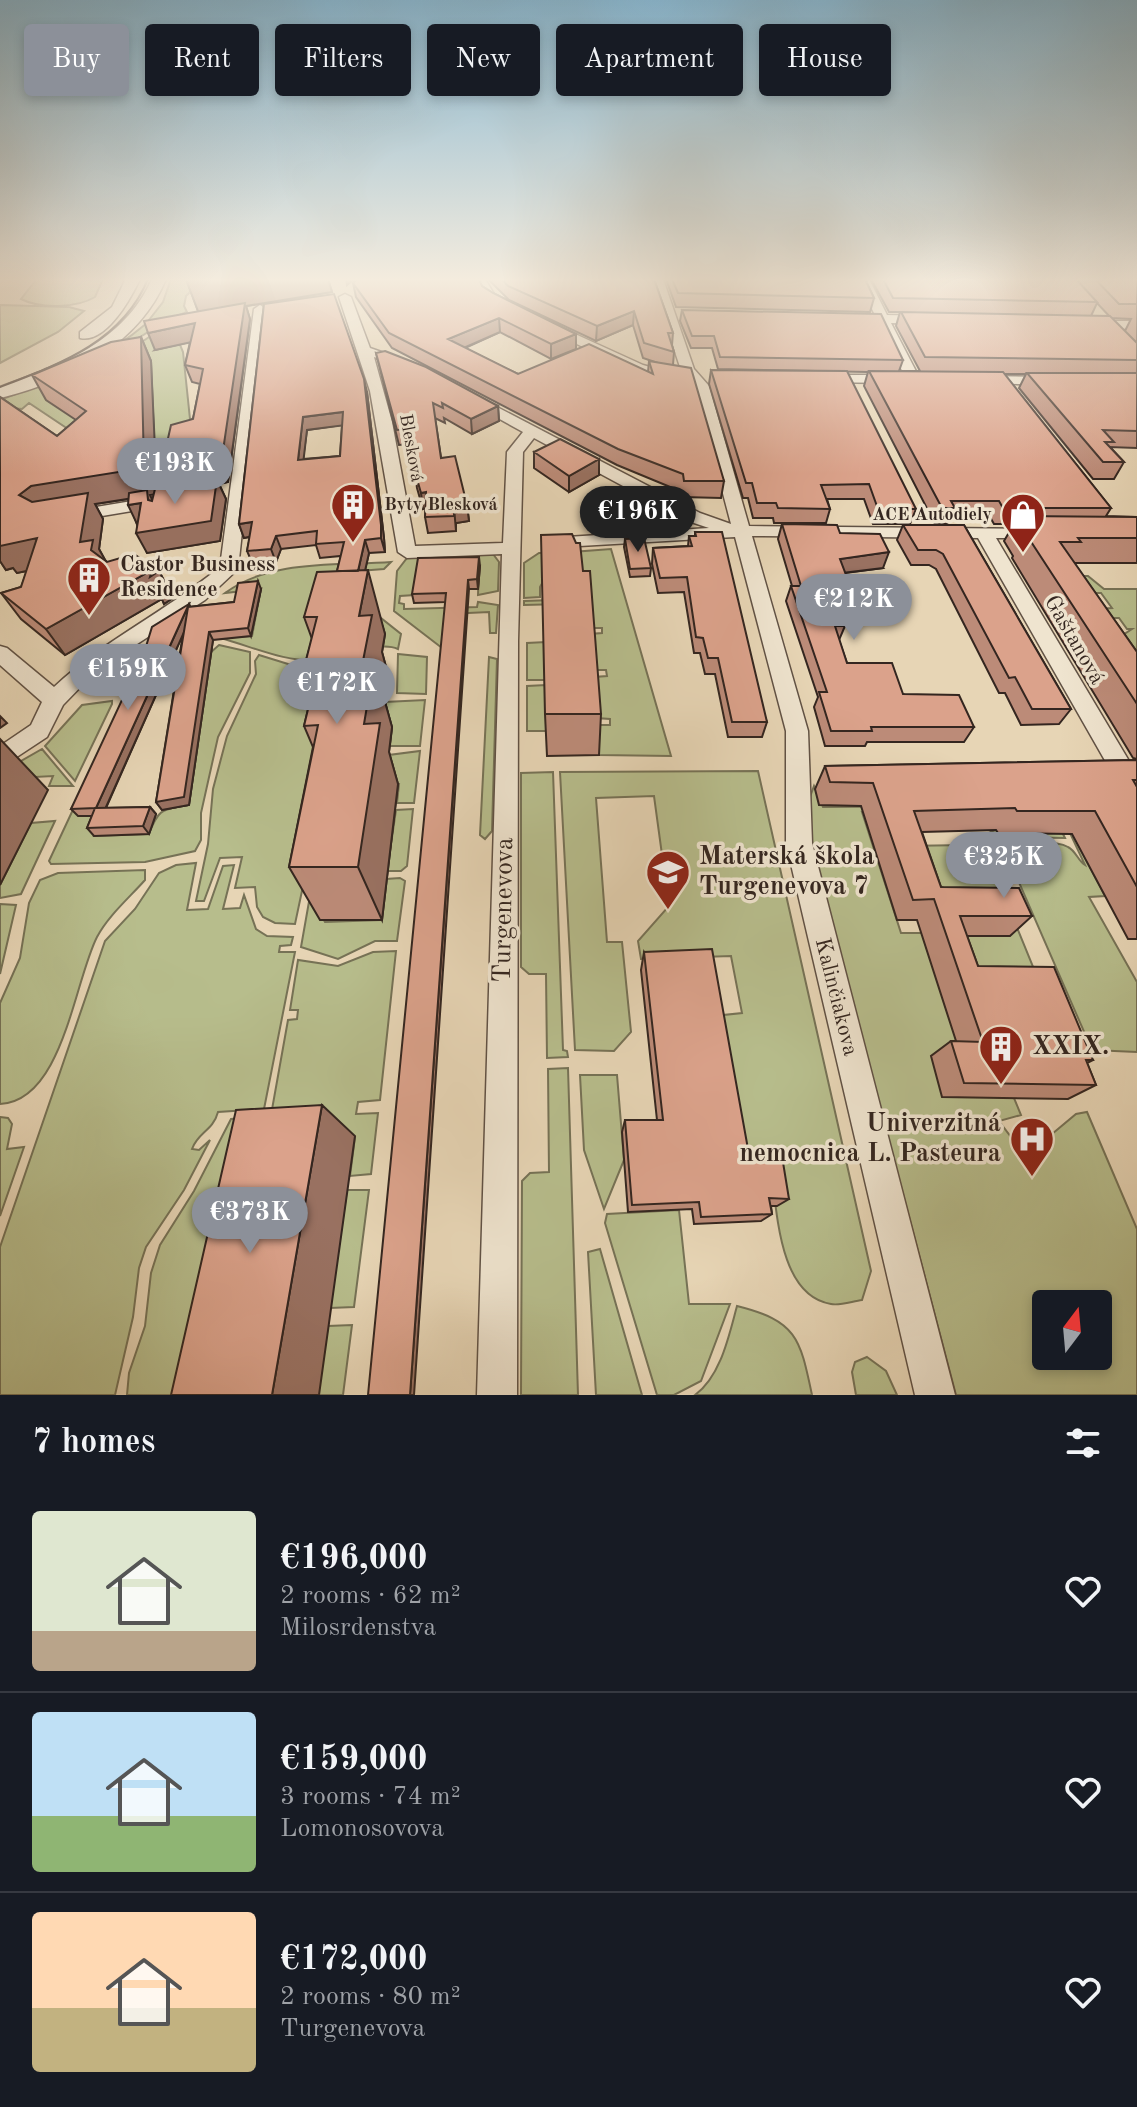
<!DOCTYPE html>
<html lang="en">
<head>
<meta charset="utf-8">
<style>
	:root { --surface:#171b24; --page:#242831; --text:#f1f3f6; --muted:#9ea1a6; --line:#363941; --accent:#8c9099 }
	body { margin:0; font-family:"Old Standard TT",serif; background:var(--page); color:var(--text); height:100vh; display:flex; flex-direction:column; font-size:30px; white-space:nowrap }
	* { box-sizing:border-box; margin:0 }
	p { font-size:26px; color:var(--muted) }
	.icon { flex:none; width:44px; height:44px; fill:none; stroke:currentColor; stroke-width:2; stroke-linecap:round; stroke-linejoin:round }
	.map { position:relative; height:1395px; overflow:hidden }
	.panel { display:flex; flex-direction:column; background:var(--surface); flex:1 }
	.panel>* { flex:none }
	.top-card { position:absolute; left:24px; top:24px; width:1090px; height:72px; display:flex; gap:16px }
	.needle { width:52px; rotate:16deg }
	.tools { position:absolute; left:1032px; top:1290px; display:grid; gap:16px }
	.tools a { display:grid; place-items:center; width:80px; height:80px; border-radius:8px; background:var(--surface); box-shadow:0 4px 12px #0003; font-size:40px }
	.price { position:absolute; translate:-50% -68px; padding:0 18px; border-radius:28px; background:var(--accent); color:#fff; font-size:26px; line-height:52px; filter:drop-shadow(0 2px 4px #0008) }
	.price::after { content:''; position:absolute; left:50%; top:48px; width:24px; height:18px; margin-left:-12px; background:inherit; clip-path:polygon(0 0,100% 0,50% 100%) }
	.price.selected { background:#222; color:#fff }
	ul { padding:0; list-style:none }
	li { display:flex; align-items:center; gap:24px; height:200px; padding:0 32px }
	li+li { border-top:2px solid var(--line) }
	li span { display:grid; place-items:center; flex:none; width:224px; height:160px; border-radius:8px; color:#555 }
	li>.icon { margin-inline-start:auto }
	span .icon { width:96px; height:96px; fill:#fffc; stroke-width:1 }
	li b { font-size:34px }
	h2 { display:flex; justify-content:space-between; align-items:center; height:96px; padding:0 32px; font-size:34px }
	.chip { padding:0 28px; border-radius:8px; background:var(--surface); box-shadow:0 4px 12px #0003; font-size:28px; line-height:72px }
	.chip.selected { background:var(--accent); color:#fff }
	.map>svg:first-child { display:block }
</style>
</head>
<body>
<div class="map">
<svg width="1137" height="1395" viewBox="0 0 1137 1395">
	<rect width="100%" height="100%" fill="#e7d5b5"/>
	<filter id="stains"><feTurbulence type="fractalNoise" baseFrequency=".0025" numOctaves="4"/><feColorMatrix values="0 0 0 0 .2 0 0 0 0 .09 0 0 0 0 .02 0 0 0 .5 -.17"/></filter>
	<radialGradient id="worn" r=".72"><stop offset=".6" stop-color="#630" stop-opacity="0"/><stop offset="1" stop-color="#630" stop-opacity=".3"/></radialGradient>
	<!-- green -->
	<path fill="#b7bd8c" stroke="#767256" stroke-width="2" fill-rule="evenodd" d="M37,279H103L95,297C77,308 40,309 21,299Z
		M171,279H203L186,296L184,306L187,312L161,322L149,320L163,302Z
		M0,305L69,307L84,311L58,332L0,363Z
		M147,323L159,325L137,339L130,350L158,331L174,330L183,352L190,419L236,416L191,441L158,448L159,460L232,451L197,473L129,484L155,475L157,448L125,454L104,453L29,403L22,409L0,407V400C51,381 105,359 147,323Z
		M611,549L671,756L599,755L597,725H610V719L596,718L594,677L607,676L606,670H593L590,634L602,633V628H590L563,604L524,605V601L581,599L572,552Z
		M539,553H559L540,587V597L524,598V563Z
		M493,554L499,562L498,591L478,595L479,566L415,595L400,596L399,603L404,604V609L477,607L478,602L498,605L496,633H490L489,612L447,614L442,648L394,611L397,571L407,558Z
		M391,562L384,569L345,572L376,614L401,634L398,649C378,640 341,658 319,660C286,663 251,646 220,638L252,636L261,589L225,593C271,559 337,566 391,562Z
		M1083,576H1088L1104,589H1137V656L1112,642L1132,629H1127L1119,618H1099L1093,609L1112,608L1101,593H1079Z
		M546,642L547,680H527V643Z
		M219,645L250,652V673L218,737L201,813V840L195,851L145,862L51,864L49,861L121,707L102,816L94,836L149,834C159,807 163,810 189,805L210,653Z
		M398,654L427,657L426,694L397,693Z
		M259,655L288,664L316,666L312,683L317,820L295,924L275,923L263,917L257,907L255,887L235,888L242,857L220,858L204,901H196L208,844L213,789L227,736L256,674L255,661Z
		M489,657L497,659L492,831L485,839L480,835Z
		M546,685L547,731H527V686Z
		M425,700L420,746H390L392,728L385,702Z
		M112,701V704L75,781L45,746L82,705Z
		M42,749L73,786H49L53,776L15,778L0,773Z
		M420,751L414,803H397L399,784H384L389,755Z
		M758,771L871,1271L862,1300C853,1301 840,1306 831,1304C776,1295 777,1203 770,1160L738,1159L714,1016L742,1013L731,956L641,959L638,941L669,906L654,796L596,798L607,942H622L631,1032L614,1051L575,1050L560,772Z
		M553,772L563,1050L567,1051L568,1057L547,1058L546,974H529L521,967V773Z
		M814,786L823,807L1137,805L1090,867L1105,896L1089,897L1137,982V1052L1092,1050L1004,848C1016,841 1056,840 1068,847C1076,851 1078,861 1085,865L1070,833L1063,834L1065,838L1002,837L989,830H967L862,812L901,933H922L962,1057L1014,1098L1021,1115L999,1121L1014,1141L1030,1134H1052L1076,1114L1087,1112L1137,1229V1395H956L803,816ZM1046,1304H1098V1356H1046Z
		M413,809L407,866L401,871H387L396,810Z
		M55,821L21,894L0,898V885L31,823Z
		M967,845L982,850L1003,893L919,892L904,846Z
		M196,863L187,910L208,909L223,866L234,865L223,909L240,908L244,895L256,929L267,936L293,937L291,945L280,946L279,952H295L264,1109L218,1112C213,1131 198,1132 192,1149L199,1150L210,1140L184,1190L146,1247L139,1268L133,1317L115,1395H0V1247L105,941L135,909L159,873L176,865Z
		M145,870V880C129,898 108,916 97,937C74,982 63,1101 0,1104V1003L20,958L29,903L40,880L58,873Z
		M400,878L405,881L397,941H375L338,959L301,947L310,896L325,922L381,920L386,879Z
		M1007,903L1067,1050L1030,985L958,984L931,904Z
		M0,904L16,905L0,974Z
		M396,951L380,1100L358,1102L356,1114L378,1113L371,1174L350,1176L355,1137L271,1115L288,1020L297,1019L298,1010H290L298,960L338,966L373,952Z
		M568,1068L578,1395H521L522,1181L530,1173L549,1172L548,1069Z
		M580,1075H617L624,1160L604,1209L584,1150Z
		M0,1117L8,1118L12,1124L7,1149L24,1147L0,1216Z
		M257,1117L200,1395H127L129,1373L145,1326L151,1273L160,1245L194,1191L231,1119Z
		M347,1190H369L354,1307L330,1308Z
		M679,1210L689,1304H730L701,1381L674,1395H657L605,1223L607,1214Z
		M600,1249L642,1395H596L588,1252Z
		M737,1306C797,1321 800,1338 812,1395H695C721,1376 729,1335 737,1306Z
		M352,1325L343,1395H318L328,1326Z
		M867,1357L886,1371L897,1395H856L852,1372L855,1362Z"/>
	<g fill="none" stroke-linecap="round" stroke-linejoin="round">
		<!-- minor casing -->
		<g stroke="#615245" stroke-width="3">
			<path id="minor" d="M473,279H485L494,294L510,303V309C492,309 482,293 473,279Z
				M651,279H663L694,369L709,386L749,526L1042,529L1045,533L1036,538H996L1135,771L1131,778L1123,781L1115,778L978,538L752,536L808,731L812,843L955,1395H915L786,843V731L735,537L545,548V540L551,538L709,528L688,521L534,438L523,452L518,641L517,1395H477L502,554L407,558L398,552L370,391L339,297L345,294L351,297L370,348L413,363L406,367L374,357L392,422L415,546L503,543L507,452L523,432L467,401V395L472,394L700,513L731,524L695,387L681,370Z
				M857,279H869L887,315L928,316L934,320L928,324L891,323L920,379L918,382L906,379L879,322L849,318L855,314L875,315Z
				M260,305L266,309L238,569L205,600L97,670L63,705L47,737L0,768V746L31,725L42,702L0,665V646L7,648L54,687C104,640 167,611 220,567L254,309Z
				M1091,321H1137V329L1087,328V322Z
				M551,323L643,365L682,376L675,380L634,371L547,330L545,327Z
				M821,375H895L902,379L895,383L816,382L814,379Z
				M981,376L1051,377L1058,381L1051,385L976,383V377Z
				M156,497L162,498V506L72,521L63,516L72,511Z"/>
		</g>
		<!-- tertiary casing -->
		<g stroke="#615245" stroke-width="3">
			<path id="tertiary" d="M126,279H140C131,298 106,344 80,338V332L112,307Z
				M152,279H166C139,345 67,382 0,398V387C61,365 124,342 152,279Z"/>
		</g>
		<!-- minor -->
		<use href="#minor" fill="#efe4cf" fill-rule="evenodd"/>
		<!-- tertiary -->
		<use href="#tertiary" fill="#efe4cf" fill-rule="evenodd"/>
		<!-- tram -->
		<path stroke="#342620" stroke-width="2" d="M0,387C60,364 122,342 148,279"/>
	</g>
	<!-- wall -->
	<path fill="#bc8b78" stroke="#342620" stroke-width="2" fill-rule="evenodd" d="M186,279H328L332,292L246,306L250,319L228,482L219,484L226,499L220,541L147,553L128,499L95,504L103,519L99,549L105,560L107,562L159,571L173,598L164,604L162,599L65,655L21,619L1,593L21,587L27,571L17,573L13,568L6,570L0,561V397L57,436L76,420L46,400L32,375L141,337L151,361L156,488L166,487L160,474L193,419L200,384L192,382L185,365L190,342L155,350L198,311Z
		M488,279H654L673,333L672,345L674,352L673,365L724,481L721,498L682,497L680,491L617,465L392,348L356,297L353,283L482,286L493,293L576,334V349L551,359L500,332L465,348L518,374L648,372L649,361L658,363L643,358L633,325L596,341L509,300Z
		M666,279H865L874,298L870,312L676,307Z
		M871,279H1137V448L1110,447L1124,462L1114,479H1093L1019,388L1026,374H1004L1111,508L1106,516L1137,517V563H1074L1137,652V759L1133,758L1012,558L1013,556L1004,541L1014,524H994L990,517H950L947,524H935L864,386L868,372L718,369L712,348H691L680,321L682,310L903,360L899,371H920L896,326L900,312H889ZM1097,303L1111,318L1131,319L1125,331L1091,316Z
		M264,304L367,392L384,538L385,552L369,553L365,570L385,634L382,652L389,678L385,702L392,727L389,752L398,784L382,920H320L289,867L313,747L304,726L313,689L304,668L312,639L304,617L337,571L341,556L320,558L316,545L281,549L276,562L253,565L247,551L250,537L244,538L239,524ZM342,425L340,456L303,459L307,430Z
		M376,353L498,406L499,421L472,434L444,418L445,423L435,418L441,458L467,505L469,521L456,523V531L428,533L425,517L426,508L423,509L417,488L411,444L399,445Z
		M711,370L916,509L910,524H873L864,499H827L830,509L826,523H774L773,518H753L748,498H743L709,384Z
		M534,452L599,475L569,492L534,468Z
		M620,495L642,513L640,530L622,531L619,511Z
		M782,524L840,533L883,568L845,573L851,588L845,603H837L845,626L839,640L847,663L903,694L974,727L964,742H867L865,746H825L814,707L818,697L786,601L791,586H792L778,539Z
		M903,525H964L1071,709L1059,724L1021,725L1005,693H999L936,569L929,565H911L897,540Z
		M695,532L767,722L762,737H728L715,674H705L700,653H694L684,592L658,593L652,564L653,548L688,546L689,536H695Z
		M625,539L651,568L650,576L630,577L624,547Z
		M480,566L478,589H469L446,602L414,603L412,594Z
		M261,589L251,636L213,640L189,805L162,810L156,802L183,634L106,808L150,807L156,814L149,834L94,836L87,828L92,816H78L71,809L189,604L190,607L234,602Z
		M545,714H601L599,755L547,756Z
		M1137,760V939H1128L1072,834L998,833L996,830L922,832L941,887L1032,916L1010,936H967L978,966L1093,1060L1087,1063L1096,1085L1068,1099L942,1097L931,1056L951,1041H956L917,920H897L861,806L819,805L815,789L825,766Z
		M644,952L748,1149L789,1199L777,1206H771L772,1214L761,1221L694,1224L692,1209L628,1212L622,1132L625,1120H657L641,970Z"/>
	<!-- shaded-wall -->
	<path fill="#997161" stroke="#342620" stroke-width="2" d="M186,279H328L332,292L246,306L250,319L228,482L219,484L226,499L220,541L147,553L136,533L168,492L160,474L221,464L199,314Z
		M346,279H354L347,285Z
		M634,311L633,325L596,341L597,326Z
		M499,318L500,332L450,354L448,339Z
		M195,323L201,340L155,350L148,333Z
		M576,334V349L551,359V344Z
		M141,337L151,361L157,494L150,495L157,510L148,500L147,496L95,504L103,519L99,549L109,567L80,542L48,512L19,495L31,486Z
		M364,379L367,392L384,538L385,552L381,538Z
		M498,406L499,421L472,434L471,419Z
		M343,412L346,425L307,430L302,473L298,460L303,417Z
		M599,459V475L569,492V476Z
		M426,492L429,508L423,509L421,493Z
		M141,503L138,526L128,505Z
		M467,505L469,521L456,523V531L454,507Z
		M252,522L257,535L244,538L239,524Z
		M276,536L281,549L276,562L271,549Z
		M37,538L55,565L17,573L13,568L6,570L0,561V542Z
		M365,540L369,553L355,616L351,603Z
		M889,552L883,568L834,574L840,559Z
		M479,557L480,566L478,589L477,579Z
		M152,570L159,571L173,598L164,604L162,599L65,655L46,629Z
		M368,570L385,634L382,652L389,678L385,702L392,727L389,752L398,784L382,920L358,867L364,724L359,616Z
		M468,580L469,589L414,1395H410Z
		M258,581L261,589L251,636L248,628Z
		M189,604L193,612L102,816L96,808Z
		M209,632L213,640L189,805L162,810L156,802Z
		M0,716L7,723L0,728Z
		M0,739L48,790L0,885Z
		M150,807L156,814L149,834L143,826Z
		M322,1105L355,1136L319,1395H272Z"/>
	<!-- building -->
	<path fill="#dba28b" stroke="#342620" stroke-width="2" fill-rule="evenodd" d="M357,279H479L482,286L493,293L576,334L551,344L499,318L448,339L518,374L589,344L653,374L649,361L691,368L724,481H684L683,474L618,449L389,333L353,283Z
		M501,279H654L673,333H668L674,352L644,343L634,311L597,326L508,286Z
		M672,279H865L874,298L678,293Z
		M883,279H1076L1097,302L893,298Z
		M1095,279H1137V304H1119Z
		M334,294L364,379L381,525V538L365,540L358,571H337L344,542L316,544L317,531L276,536L271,549L247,551L252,522L239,524L264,304ZM343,412L340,456L298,460L303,417Z
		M245,303L221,464L160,474L171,425L193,419L203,369L185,365L195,323L148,333L144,321Z
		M682,310L881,314L903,360L720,357L714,336H692Z
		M901,312L1110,316L1137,343V360L925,357Z
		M141,337L144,468L31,486L19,495L32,502L88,493L80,542L93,540L91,550L107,562L134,554L159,571L150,577L152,570L46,629L1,593L21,587L37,538L0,546V397L57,436L86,411L32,375L111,342Z
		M385,351L426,367L498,406L471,419L442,403L443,408L433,403L441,458L455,456L467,505L454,507V516L425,517L426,492L421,493L415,472L409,429L397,430L376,353Z
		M711,370L847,371L916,509H878L869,484L821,485L830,509L778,508L776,503H757L752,483H746Z
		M869,371L1003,372L1111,508H1003L999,501H951L955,508H942Z
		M1027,373H1137V431L1103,430L1114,442H1105L1124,462H1103Z
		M560,439L599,459L569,476L534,452Z
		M217,479L211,521L136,533L141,503L128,505L129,493L147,490L148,500L152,501L155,489Z
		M638,494L642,513L623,515L620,495Z
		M1018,516L1137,517V538H1078L1081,542H1060L1137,652V704L1026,534H1029Z
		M782,524L837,525L840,533L880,534L889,552L840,559L851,588H831L845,626H835L847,663H892L903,694L959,695L974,727H871L872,731H831L819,692H827L791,586H801Z
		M903,525H964L1071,709H1032L1015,677L1009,678L943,554L936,550H918Z
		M695,532H722L767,722H732L718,658H708L703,638L696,637L687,577L660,578L653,548L692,546L689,536H696Z
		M572,534L576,543H580L583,571H590L601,714H545L541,535Z
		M644,538L651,568L630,569L625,539Z
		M479,557L477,579L468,580L410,1395H368L446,593L412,594L418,558Z
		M368,570L359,616L372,615L362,666L374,665L364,724L380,723L358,867H289L318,725L304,726L318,667L304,668L317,617H304L317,572Z
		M258,581L248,628L209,632L184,797L156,802L188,607L234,602L238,583Z
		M189,604L96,808L71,809L144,653L152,627Z
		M1137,760V780H1133L1137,787V887L1095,811H1017L1015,808L914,811L941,887L1019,888L1032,916H960L978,966L1054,967L1093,1060H1086L1096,1085L964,1083L951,1041L983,1042L934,899L913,900L873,783L830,782L825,766Z
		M150,807L143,826L87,828L95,808Z
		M712,949L748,1149L781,1150L789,1199L769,1198L772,1214L701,1217L699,1202L632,1205L625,1120H663L644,952Z
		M322,1105L272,1395H171L236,1110Z"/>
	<!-- sky -->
	<linearGradient id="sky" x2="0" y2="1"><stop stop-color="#87b6d0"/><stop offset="0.59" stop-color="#f4ecde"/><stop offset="1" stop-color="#f4ecde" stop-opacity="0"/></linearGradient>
	<rect width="1137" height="474" fill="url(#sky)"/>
	<!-- icons -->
	<defs>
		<g id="building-pin" transform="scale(2.3)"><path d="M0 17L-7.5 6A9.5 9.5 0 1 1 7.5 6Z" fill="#8f2418" stroke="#efe4cf"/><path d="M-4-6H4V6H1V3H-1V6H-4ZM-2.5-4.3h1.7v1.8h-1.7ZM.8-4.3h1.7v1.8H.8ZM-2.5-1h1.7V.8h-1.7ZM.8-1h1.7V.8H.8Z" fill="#fff"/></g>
		<g id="shop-pin" transform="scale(2.3)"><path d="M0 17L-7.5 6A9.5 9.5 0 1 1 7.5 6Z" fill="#8f2418" stroke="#efe4cf"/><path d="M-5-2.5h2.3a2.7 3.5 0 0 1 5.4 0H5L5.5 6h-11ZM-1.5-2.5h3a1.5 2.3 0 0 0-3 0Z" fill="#fff"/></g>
		<g id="school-pin" transform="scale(2.3)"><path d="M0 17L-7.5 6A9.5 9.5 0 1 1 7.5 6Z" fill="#8f2418" stroke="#efe4cf"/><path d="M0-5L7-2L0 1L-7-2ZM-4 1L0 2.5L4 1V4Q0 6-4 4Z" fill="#fff"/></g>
		<g id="hospital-pin" transform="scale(2.3)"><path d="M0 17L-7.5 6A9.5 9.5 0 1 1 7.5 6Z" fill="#8f2418" stroke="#efe4cf"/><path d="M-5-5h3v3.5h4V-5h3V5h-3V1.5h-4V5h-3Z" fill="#fff"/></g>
	</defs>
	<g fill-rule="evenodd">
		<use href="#building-pin" x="353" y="505"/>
		<use href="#shop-pin" x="1023" y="515"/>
		<use href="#building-pin" x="89" y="578"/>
		<use href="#school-pin" x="668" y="872"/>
		<use href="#building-pin" x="1001" y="1047"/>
		<use href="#hospital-pin" x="1032" y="1139"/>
	</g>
	<g text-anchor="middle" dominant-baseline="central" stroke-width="7" stroke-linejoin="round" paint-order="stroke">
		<!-- far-street labels -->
		<g font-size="18" fill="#342620" stroke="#efe4cf">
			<text transform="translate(411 448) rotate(80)">Blesková</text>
		</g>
		<!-- far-poi labels -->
		<g font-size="18" font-weight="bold" fill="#342620" stroke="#efe4cf" text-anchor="start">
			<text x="384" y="505">Byty Blesková</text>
			<text x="992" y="515" text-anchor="end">ACE Autodiely</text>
		</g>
		<!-- poi labels -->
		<g font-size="22" font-weight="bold" fill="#342620" stroke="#efe4cf" text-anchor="start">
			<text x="120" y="565">Castor Business<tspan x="120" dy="25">Residence</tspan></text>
		</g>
		<!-- street labels -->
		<g font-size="22" fill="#342620" stroke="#efe4cf">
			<text transform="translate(1074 640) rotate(60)">Gaštanová</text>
			<text transform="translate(836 997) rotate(76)">Kalinčiakova</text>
		</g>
		<!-- near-poi labels -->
		<g font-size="26" font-weight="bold" fill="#342620" stroke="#efe4cf" text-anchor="start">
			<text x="699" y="857">Materská škola<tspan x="699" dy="30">Turgenevova 7</tspan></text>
			<text x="1032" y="1047">XXIX.</text>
			<text x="1001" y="1124" text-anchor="end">Univerzitná<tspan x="1001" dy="30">nemocnica L. Pasteura</tspan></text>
		</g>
		<!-- near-street labels -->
		<g font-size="26" fill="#342620" stroke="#efe4cf">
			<text transform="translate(504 910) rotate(-89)">Turgenevova</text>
		</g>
	</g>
	<rect width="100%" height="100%" filter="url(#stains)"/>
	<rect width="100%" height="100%" fill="url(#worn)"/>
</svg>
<div class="tools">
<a><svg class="needle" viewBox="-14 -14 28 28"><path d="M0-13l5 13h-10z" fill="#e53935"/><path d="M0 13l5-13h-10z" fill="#9ea1a6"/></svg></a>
</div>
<b class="price" style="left:175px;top:506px">€193K</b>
<b class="price selected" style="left:638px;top:554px">€196K</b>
<b class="price" style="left:854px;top:642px">€212K</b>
<b class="price" style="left:128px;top:712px">€159K</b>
<b class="price" style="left:337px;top:726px">€172K</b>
<b class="price" style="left:1004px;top:900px">€325K</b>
<b class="price" style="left:250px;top:1255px">€373K</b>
<div class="top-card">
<a class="chip selected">Buy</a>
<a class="chip">Rent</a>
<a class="chip">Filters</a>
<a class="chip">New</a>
<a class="chip">Apartment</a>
<a class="chip">House</a>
</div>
</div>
<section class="panel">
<h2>7 homes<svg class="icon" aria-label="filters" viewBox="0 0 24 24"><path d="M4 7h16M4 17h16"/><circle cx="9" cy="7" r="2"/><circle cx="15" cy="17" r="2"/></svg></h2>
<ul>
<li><span style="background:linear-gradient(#dfe7d0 75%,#b9a48a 0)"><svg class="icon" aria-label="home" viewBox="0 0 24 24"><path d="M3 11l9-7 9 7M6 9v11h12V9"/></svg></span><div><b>€196,000</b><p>2 rooms · 62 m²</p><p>Milosrdenstva</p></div><svg class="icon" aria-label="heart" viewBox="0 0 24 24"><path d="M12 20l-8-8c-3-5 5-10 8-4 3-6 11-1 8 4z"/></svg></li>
<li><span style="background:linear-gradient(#bfe0f5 65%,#8fb573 0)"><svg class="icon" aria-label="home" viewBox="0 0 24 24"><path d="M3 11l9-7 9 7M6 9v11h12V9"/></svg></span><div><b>€159,000</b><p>3 rooms · 74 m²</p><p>Lomonosovova</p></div><svg class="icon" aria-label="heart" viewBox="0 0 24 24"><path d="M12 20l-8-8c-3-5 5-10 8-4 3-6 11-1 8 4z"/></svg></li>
<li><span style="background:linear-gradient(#ffd9b3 60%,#c2b280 0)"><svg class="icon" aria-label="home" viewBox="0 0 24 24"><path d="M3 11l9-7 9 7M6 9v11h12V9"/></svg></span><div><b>€172,000</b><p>2 rooms · 80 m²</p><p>Turgenevova</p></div><svg class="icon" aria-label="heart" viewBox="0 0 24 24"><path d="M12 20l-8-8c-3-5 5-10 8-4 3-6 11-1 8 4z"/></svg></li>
</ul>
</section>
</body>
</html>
